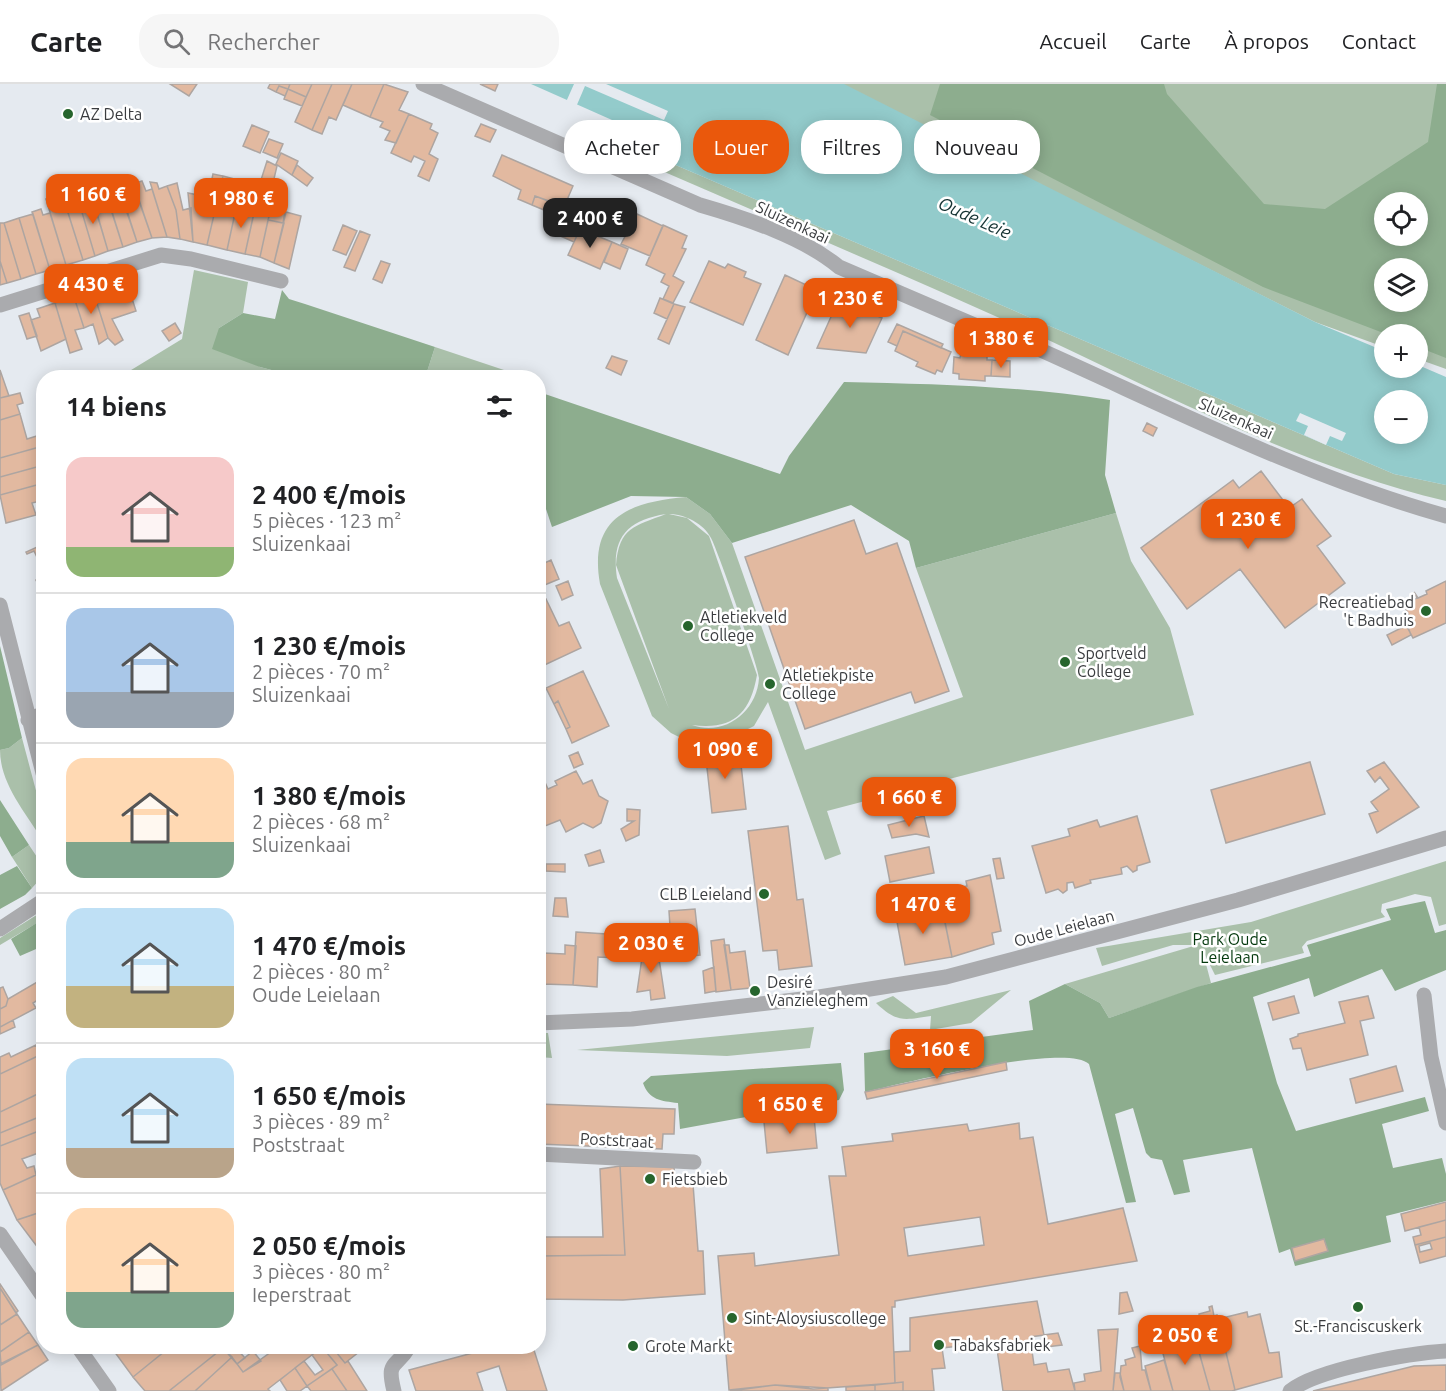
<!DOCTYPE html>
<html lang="fr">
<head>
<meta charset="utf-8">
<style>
	:root { --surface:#fff; --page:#f6f6f6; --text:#202124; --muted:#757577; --line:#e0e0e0; --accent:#ea580c }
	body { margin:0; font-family:Ubuntu,sans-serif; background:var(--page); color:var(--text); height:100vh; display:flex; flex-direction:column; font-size:22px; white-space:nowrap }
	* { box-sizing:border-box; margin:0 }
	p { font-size:20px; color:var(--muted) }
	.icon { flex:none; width:33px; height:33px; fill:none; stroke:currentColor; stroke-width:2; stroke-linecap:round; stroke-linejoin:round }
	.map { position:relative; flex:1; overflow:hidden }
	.sheet { position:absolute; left:36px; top:286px; width:510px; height:984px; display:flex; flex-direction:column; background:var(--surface); border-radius:24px; box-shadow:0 3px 15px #0003 }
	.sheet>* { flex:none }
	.guide { position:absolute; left:564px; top:36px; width:570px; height:54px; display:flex; gap:12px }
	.controls { position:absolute; left:1374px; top:108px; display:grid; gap:12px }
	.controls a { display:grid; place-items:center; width:54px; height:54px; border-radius:50%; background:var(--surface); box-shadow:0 3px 15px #0003; font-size:30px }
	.price { position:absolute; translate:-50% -51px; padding:0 14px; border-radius:12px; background:var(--accent); color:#fff; font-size:20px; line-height:39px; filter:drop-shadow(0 2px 3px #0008) }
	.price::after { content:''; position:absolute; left:50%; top:36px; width:18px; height:14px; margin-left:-9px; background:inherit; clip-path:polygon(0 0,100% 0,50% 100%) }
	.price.current { background:#222; color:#fff }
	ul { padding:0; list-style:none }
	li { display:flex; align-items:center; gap:18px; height:150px; padding:0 30px }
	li+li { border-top:2px solid var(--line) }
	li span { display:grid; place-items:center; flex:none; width:168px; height:120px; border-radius:18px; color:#555 }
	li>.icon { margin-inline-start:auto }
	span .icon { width:72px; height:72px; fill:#fffc; stroke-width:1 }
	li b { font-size:26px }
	h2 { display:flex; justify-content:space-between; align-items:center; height:72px; padding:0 30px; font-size:26px }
	.tag { padding:0 21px; border-radius:24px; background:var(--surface); box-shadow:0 3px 15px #0003; font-size:21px; line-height:54px }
	.tag.current { background:var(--accent); color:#fff }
	header { display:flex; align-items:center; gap:36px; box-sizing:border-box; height:84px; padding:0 30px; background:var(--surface); border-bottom:2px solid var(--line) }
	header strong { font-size:28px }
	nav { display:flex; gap:33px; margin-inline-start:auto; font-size:21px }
	.search { width:420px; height:54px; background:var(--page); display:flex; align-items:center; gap:15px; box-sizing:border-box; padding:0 21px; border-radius:24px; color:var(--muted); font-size:22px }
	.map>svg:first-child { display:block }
</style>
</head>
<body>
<header>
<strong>Carte</strong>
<div class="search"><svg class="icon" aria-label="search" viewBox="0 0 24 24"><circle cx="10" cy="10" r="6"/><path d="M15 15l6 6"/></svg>Rechercher</div>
<nav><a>Accueil</a><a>Carte</a><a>À propos</a><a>Contact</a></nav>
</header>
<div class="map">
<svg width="1446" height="1307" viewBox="0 0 1446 1307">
	<rect width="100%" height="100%" fill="#e5eaf0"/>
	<!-- green -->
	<path fill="#aac0aa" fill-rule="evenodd" d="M839,0H1446V285L1418,275V250H1384V263L1315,238ZM1384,118H1418V152H1384ZM1384,184H1418V218H1384Z
		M650,70L1394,390L1446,401V417C1306,384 1174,315 1044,254C912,194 779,138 646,80Z
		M194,186L248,198L243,229L219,244L260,283L298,293L118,294L182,255Z
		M435,263L510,288L511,294H425Z
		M686,413L710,430L732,459L805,666L963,613L916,484L1116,429L1131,477L1170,544L1194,631L827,727L841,770L825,776L768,618L754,642L728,655L708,661L693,660L671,649L652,632L600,500C588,433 630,418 686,413ZM666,430C635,442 619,443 616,481L669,625L617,494C611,454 627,436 666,430ZM669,430C685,430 704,440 711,454C718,467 759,584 759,594C757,628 724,653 692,641C732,646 750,631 757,591L709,452L687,434Z
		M22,654L43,733V757C26,729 0,700 0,666L9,664Z
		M29,761L43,782V792L32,804L12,773Z
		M1446,777V840L1439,842L1431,813L1415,810L1382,820L1381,828L1385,833L1307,857L1302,863L1304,869L1215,891L1202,865L1211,899L1109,934L1100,919L1065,900L1197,861H1173L1102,882L1096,864L1251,838Z
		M43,827L42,836L0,861V854Z
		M1011,906L971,939L930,946L931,932C904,936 897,939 876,919L893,912L916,929Z
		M814,943L810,964L727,972L577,966Z
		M538,949H548L552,974L539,973Z"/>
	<!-- forest -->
	<path fill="#8dad8e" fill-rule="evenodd" d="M940,0H1164L1167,10L1264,120L1325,125L1428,58L1437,0H1446V274L1418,263V250H1386L1263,203L930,31ZM1418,118V152H1384V118ZM1418,184V218H1384V184Z
		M282,206L289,215L305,220L435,263L425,294H302L260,283L212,265L219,244L243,229L275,235Z
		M844,298C932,300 1023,302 1110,316L1105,391L1116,429L916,484L909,457L851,421L732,459L710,430L686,413L631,412L552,443L539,404V308L780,390L789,372Z
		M0,562L22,654L9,664L0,666Z
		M0,716L29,761L12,773L0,752Z
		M17,782L32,804L25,811L0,825V791Z
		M1425,817L1435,849L1446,846V886L1395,907L1382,885L1314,913L1309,894L1253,913L1277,999L1296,1047L1425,1013L1429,1027L1382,1040L1393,1084L1442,1074L1446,1090V1117L1386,1132L1391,1158L1295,1182L1290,1165L1279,1169L1252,1064L1183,1076L1190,1108L1174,1111L1162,1076L1151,1074L1146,1069L1133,1024L1115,1030L1136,1118L1126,1119L1089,980C1066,958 901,1000 865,1008L864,969L1033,946L1029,917L1065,900L1100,919L1109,934L1197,903L1311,872L1307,861L1391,836L1386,825Z
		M43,835V862L20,872L11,855Z
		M841,979L844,1006L839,1016L680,1045L678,1019C661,1017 649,1016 643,999L651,992Z"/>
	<!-- water -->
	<path fill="#93cbcb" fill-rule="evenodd" d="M531,0H844L1315,238L1384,267V284H1418V281L1446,293V401L1394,390L650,70L657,56ZM1384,316H1418V350H1384Z"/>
	<!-- pier -->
	<path fill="#e5eaf0" d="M574,0H606L668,27L664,36L585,2L576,23L566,18Z
		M1300,329L1346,349L1342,357L1330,352L1326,361L1304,351L1308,342L1296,337Z"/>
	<!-- building -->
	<path fill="#e2b9a0" stroke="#ada5a1" stroke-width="1.5" fill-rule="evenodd" d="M170,0H197L189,12Z
		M270,0H290L288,5L279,2L276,8L268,4Z
		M290,0H312L306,13L288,5Z
		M312,0H332L312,46L295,38Z
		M332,0H352L336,36L329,33L322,50L312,46Z
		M352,0H384L370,33L343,21Z
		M384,0L408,8L399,26L409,30L396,59L385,56L390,47L380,43L383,38L370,33Z
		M480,0H498L495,7Z
		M279,2L288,5L285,12L276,8Z
		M288,5L306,13L302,22L284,15Z
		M409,30L432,40L430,45L438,49L429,70L438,75L429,97L418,92L425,77L414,72L411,78L391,69Z
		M481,40L496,46L490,58L475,52Z
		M252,41L269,48L260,69L243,62Z
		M269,55L283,60L277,74L263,68Z
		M281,69L298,77L292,91L276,80Z
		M502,71L573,102L564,123L535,112L532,121L518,115L521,106L493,92Z
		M267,77L277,82L273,99L261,96Z
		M297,81L313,94L307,102L292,91Z
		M213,90L223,92L207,161L193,158L188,109L208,113Z
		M223,92L242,97L227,166L207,161Z
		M142,97L146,107L152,105L167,153L152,154L133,100Z
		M150,98L157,99L159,105L167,102L176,126L180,155L167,153Z
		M177,99L183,126L191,124L193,158L180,155L176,126L167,102Z
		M111,102L115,116L122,114L137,158L123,163L104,104Z
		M128,103L130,112L137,110L152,154L137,158L120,105Z
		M62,110L83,176L66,181L46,115Z
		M91,110L108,167L95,172L78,115Z
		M535,112L560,121L556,131L532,121Z
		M78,115L95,172L83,176L65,119Z
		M108,115L123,163L108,167L94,119Z
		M237,120L255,124L245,170L227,166Z
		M568,123L586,132L574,158L556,150Z
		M41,125L43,131L50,129L66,181L50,186L32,128Z
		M271,126L285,128L283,139L268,136Z
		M286,128L301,132L289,185L274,179Z
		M254,129L269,132L260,173L245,170Z
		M33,130L50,186L36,190L19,134Z
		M637,130L663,142L650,172L621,160Z
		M19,134L36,190L21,195L4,139Z
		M268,136L284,139L274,179L260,173Z
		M0,139H4L21,195L7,199L0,177Z
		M343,141L357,147L346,171L333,166Z
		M663,141L687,152L682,164L686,165L673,192L684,198L673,219L663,215L669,202L661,198L665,190L646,181Z
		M580,145L612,158L600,185L568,171Z
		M360,147L370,151L355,187L344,183Z
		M612,158L628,165L620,185L604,178Z
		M0,177L7,199L0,201Z
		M381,177L390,180L382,199L373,195Z
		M709,177L725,184L728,180L746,188L744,193L761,200L743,241L690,218Z
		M785,191L817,206L788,271L756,256Z
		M114,201L116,205L128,202L136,227L112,235L123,256L115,261L108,254L93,207Z
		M93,207L108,254L99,260L93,240L84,244L74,213Z
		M74,213L84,244L75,246L82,265L70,269L55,219Z
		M660,214L674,220L667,235L654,229Z
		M839,215L882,234L866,269L817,264Z
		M55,219L66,255L41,267L31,236L40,233L37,225Z
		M674,220L685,223L669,260L658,255Z
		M29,229L37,252L27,255L19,232Z
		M175,239L181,249L169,257L162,247Z
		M897,240L943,260L941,264L903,247L897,262L888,258Z
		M903,247L951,268L942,288L937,286L935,290L916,282L918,278L895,267Z
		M966,263L982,265V270L987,271V276H992L991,292H985V297L959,295V290L953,289L954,273L960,274L961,269H966Z
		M612,272L627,277L621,291L606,284Z
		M992,276L1010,277V293L991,292Z
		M0,286L9,312L0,314Z
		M20,309L23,319L17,321L20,330L0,336V314Z
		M20,330L27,355L40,351L43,362L0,374V336Z
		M1147,339L1157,344L1153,352L1143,347Z
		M43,362L44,381L0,393V374Z
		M44,381V399L0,411V393Z
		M1261,387L1289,424L1302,415L1315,432L1331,452L1317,462L1345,499L1285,544L1240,485L1187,525L1141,464L1233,396L1239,404Z
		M44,399V416L32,419L36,431L6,439L0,411Z
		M854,436L866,470L897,459L949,607L915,619L911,608L805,645L745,473Z
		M44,460V488L34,467L27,470L26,468Z
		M551,476L559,495L540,503L538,482Z
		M44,492V512L36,496Z
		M568,497L573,511L562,516L556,502Z
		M1446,497V539L1413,554L1404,537L1410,534L1404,521L1417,514L1414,508L1418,514L1427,510L1426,507Z
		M546,515L559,542L569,538L581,564L538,584V519Z
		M1407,541L1411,551L1392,561L1387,551Z
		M583,587L609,642L572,659L566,645L570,643L558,617L554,620L546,604Z
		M558,617L570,643L566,645L554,620Z
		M739,663L746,725L712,729L705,666Z
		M578,668L583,680L574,684L569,672Z
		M1310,678L1325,730L1226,759L1211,706Z
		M1384,678L1419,723L1377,749L1369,730L1378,727L1371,718L1389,705L1380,693L1375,698L1367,687Z
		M576,687L583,700L592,696L599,712L608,717L601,739L593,744L583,739L566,748L560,736L540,744L538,696L543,694L548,705L557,701L555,697Z
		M627,725L640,726L639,751L626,757L621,745L634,737H627Z
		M924,732L929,753L916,750L892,754L888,741Z
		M1137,732L1150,778L1137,782V786L1133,788L1127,782L1121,784L1122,790L1090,796L1091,799L1075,804L1073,798L1067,799V806L1063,809L1058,805L1046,809L1032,762L1070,752L1068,745L1097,736L1100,743Z
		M788,742L797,816L803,815L812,882L779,886L777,866L763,867L748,747Z
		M929,763L934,789L890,798L885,772Z
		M600,766L604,778L589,782L585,771Z
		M1000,774L1004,794L997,795L993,775Z
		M546,780H565V788L546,787Z
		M990,791L1001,847L992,849L994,860L952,873L939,808L967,802L966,797Z
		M555,814H566L568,833L553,832Z
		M930,821L931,826L942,824L952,873L905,881L895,827Z
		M695,825L700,871L672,874L669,827Z
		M576,848L622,851L621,874L598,873L597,903L573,901Z
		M724,855L731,906L716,908L711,857Z
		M538,858L545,859L543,900L540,902Z
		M644,860L650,861L658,868L665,914L651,916L650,906L637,908Z
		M565,861L576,862L573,901L543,900L544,869L565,870Z
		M724,861H729L730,869L745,867L750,904L731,906Z
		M714,883L716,907L705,909L703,887Z
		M44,894V912L33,919L36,924L0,943V925L6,922L8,915Z
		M3,903L8,915L6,922L0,925V904Z
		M1294,912L1299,929L1273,936L1268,919Z
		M1368,912L1374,934L1360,937L1368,971L1307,986L1301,964L1293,965L1290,955L1298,952V950L1345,939L1339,918Z
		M13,936L15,943L0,950V943Z
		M36,961L42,970L0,990V973L9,969L11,973Z
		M42,970L44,1007L0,1028V990Z
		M1006,978L1007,986L867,1015L865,1008Z
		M1396,982L1403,1007L1356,1019L1350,995Z
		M44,1007V1022L37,1026L39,1033L0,1049V1028Z
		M538,1020L675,1025L674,1050H663L662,1065L538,1060Z
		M44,1031V1045L0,1062V1049Z
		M814,1033L817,1064L767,1069L764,1038Z
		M1019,1039L1020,1055L1033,1053L1048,1140L1123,1124L1137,1177L895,1217V1223H892L895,1299L813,1305L775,1301L729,1306L718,1172L754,1169L755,1182L839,1171L829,1092H846L842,1063L893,1057L892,1050L967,1040L969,1047ZM980,1133L984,1161L908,1172L904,1144Z
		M44,1045V1067L22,1075L27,1084L34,1082L36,1091L3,1106L0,1099V1062Z
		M620,1082L674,1083L675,1101L693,1100L698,1167H703L705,1210L623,1216L538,1215V1172L625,1171Z
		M620,1082L625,1171L538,1172V1153H603L600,1085Z
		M36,1091H44V1127L17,1136L3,1106Z
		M1446,1118V1136L1405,1147L1401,1130Z
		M44,1127V1167L42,1169L17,1136Z
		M1446,1136V1153L1415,1161L1413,1153L1421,1151L1419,1143Z
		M1446,1153V1172L1420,1179L1415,1161ZM1430,1159L1432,1165L1420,1168L1419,1162Z
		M1324,1155L1328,1167L1295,1177L1292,1164Z
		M0,1200L18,1227L16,1229L0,1204Z
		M0,1204L17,1230L0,1241Z
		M1127,1208L1133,1227L1119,1230L1120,1209Z
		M1037,1217L1044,1251L1030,1253L1034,1281L1046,1279L1048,1288L1069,1285L1075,1307H1003L996,1258L942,1264L945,1284L932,1285L934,1307H903V1298L895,1299L894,1268L910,1267V1234Z
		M1212,1222L1214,1232L1217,1231L1235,1306L1232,1307H1210L1196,1257L1203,1255L1199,1230L1210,1227L1209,1223Z
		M1247,1228L1248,1233L1260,1230L1269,1269L1279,1268L1282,1293L1235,1306L1218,1235Z
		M17,1230L29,1248L0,1268V1241Z
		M1118,1245L1113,1307H1075L1074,1299L1085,1297L1084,1290L1101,1287L1098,1246Z
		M29,1248L38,1261L1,1281L0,1268Z
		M1058,1249L1062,1261L1046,1263L1044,1251Z
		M1195,1254L1210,1307H1173L1161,1262L1170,1257L1176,1259Z
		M38,1261L48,1276L1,1307L0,1280Z
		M1140,1262L1142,1286H1145L1151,1307H1124L1120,1293L1121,1282L1126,1281L1125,1276L1135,1273L1132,1264Z
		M111,1263H170L133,1293Z
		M170,1263H224L169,1307H145L133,1293Z
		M235,1263L245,1274L237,1280L223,1264Z
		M278,1263H313L317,1267L268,1305L270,1307H195L232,1273L243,1288Z
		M322,1263L337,1281L307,1302L295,1284L304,1277L315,1291L323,1286L312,1271Z
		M322,1263H332L345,1279L348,1277L367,1307H347L332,1285L337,1281Z
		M332,1263H354L359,1268L345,1279Z
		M495,1263H533L547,1307H507L499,1282L477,1289L483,1307H416L409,1286Z
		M223,1264L232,1273L195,1307H169Z
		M253,1267L261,1277L243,1288L237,1280Z
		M1164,1276L1173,1307H1151L1145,1282Z
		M1446,1281V1307H1313L1414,1282Z
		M295,1284L307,1302L300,1307H287L280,1296Z
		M332,1285L347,1307H311L307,1302Z
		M1115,1289H1120L1124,1307H1113Z
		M903,1298V1307H875V1301Z
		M775,1301L828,1304V1307H730Z
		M875,1301V1307H846V1303Z"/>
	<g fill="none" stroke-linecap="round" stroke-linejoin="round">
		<!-- minor -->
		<path stroke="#aaabae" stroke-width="15" d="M423,0L700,121C745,134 803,153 839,183L1019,260L1036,264C1171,324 1303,392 1446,432
			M0,221L161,171L191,175L281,197
			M0,521L44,693
			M28,636L44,629
			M0,845L44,816
			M1424,911L1431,973L1446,1039
			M538,939L632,935L819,913L946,893L1238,816L1446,754
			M538,1070L694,1078
			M0,1150L44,1214
			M78,1263L109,1307
			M394,1307C386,1275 396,1285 409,1263
			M1290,1307C1317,1285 1411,1269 1446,1267"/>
	</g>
	<!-- markers -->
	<g fill="#27652d" stroke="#fff" stroke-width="2">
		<circle cx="68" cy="30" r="6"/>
		<circle cx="1426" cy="527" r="6"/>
		<circle cx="688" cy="542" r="6"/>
		<circle cx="1065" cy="578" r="6"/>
		<circle cx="770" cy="600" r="6"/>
		<circle cx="764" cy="810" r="6"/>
		<circle cx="755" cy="907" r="6"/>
		<circle cx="650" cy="1095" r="6"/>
		<circle cx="1358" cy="1223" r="6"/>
		<circle cx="732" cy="1234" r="6"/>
		<circle cx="939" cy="1261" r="6"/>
		<circle cx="633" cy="1262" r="6"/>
	</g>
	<g text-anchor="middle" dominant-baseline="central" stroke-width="5" stroke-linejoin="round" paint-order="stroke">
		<!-- poi labels -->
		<g font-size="16" fill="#3a3c3f" stroke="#fff" text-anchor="start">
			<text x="80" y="30">AZ Delta</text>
			<text x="1414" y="518" text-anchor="end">Recreatiebad<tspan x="1414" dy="18">'t Badhuis</tspan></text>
			<text x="700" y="533">Atletiekveld<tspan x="700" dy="18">College</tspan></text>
			<text x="1077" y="569">Sportveld<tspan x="1077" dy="18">College</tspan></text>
			<text x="782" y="591">Atletiekpiste<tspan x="782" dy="18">College</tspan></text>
			<text x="752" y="810" text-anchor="end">CLB Leieland</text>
			<text x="767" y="898">Desiré<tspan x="767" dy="18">Vanzieleghem</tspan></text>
			<text x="662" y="1095">Fietsbieb</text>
			<text x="744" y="1234">Sint-Aloysiuscollege</text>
			<text x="1358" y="1242" text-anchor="middle">St.-Franciscuskerk</text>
			<text x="951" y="1261">Tabaksfabriek</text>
			<text x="645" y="1262">Grote Markt</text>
		</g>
		<!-- street labels -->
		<g font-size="16" fill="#3a3c3f" stroke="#fff">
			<text transform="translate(793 138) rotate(25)">Sluizenkaai</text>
			<text transform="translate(1236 334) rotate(24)">Sluizenkaai</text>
			<text transform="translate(1064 844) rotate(-15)">Oude Leielaan</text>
			<text transform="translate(617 1056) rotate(3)">Poststraat</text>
		</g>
		<!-- park labels -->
		<g font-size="16" fill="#04390e" stroke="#fff">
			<text x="1230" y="855">Park Oude<tspan x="1230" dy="18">Leielaan</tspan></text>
		</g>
		<!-- water labels -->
		<g font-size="18" font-style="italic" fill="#153333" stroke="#fff">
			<text transform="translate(975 133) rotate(24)">Oude Leie</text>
		</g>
	</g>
</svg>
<div class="controls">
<a><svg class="icon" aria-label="locate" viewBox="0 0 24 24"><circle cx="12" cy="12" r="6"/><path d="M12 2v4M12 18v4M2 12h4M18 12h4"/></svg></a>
<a><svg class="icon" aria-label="layers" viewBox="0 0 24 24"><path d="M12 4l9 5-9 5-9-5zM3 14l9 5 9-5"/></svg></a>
<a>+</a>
<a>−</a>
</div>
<b class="price" style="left:93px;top:141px">1 160 €</b>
<b class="price" style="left:241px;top:145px">1 980 €</b>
<b class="price current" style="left:590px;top:165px">2 400 €</b>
<b class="price" style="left:91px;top:231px">4 430 €</b>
<b class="price" style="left:850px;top:245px">1 230 €</b>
<b class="price" style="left:1001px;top:285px">1 380 €</b>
<b class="price" style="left:1248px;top:466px">1 230 €</b>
<b class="price" style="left:725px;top:696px">1 090 €</b>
<b class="price" style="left:909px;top:744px">1 660 €</b>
<b class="price" style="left:923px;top:851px">1 470 €</b>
<b class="price" style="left:651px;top:890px">2 030 €</b>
<b class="price" style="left:937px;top:996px">3 160 €</b>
<b class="price" style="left:790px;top:1051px">1 650 €</b>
<b class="price" style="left:1185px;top:1282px">2 050 €</b>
<div class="guide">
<a class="tag">Acheter</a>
<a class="tag current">Louer</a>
<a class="tag">Filtres</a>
<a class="tag">Nouveau</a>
</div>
<section class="sheet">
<h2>14 biens<svg class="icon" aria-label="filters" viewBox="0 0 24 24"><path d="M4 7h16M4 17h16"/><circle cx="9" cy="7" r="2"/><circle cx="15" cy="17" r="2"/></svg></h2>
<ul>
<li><span style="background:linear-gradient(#f6c9c9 75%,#8fb573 0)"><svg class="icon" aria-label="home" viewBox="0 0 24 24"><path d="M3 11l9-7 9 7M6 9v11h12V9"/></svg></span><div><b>2 400 €/mois</b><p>5 pièces · 123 m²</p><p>Sluizenkaai</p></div></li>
<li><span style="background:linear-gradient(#a9c7e8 70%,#9aa5b1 0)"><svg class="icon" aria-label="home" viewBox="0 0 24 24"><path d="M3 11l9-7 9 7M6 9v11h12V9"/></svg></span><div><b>1 230 €/mois</b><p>2 pièces · 70 m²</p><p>Sluizenkaai</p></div></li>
<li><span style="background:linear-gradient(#ffd9b3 70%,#7fa58c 0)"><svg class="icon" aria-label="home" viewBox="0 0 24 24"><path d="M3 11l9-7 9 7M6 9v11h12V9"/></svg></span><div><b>1 380 €/mois</b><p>2 pièces · 68 m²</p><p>Sluizenkaai</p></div></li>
<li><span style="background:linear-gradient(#bfe0f5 65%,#c2b280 0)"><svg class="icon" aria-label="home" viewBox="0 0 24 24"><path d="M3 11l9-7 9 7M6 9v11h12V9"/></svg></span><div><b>1 470 €/mois</b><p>2 pièces · 80 m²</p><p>Oude Leielaan</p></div></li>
<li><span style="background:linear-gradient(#bfe0f5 75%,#b9a48a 0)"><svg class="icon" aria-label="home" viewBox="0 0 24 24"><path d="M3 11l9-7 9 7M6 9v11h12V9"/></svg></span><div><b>1 650 €/mois</b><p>3 pièces · 89 m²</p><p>Poststraat</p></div></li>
<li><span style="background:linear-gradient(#ffd9b3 70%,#7fa58c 0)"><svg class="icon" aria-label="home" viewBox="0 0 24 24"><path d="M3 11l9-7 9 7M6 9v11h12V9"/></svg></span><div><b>2 050 €/mois</b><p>3 pièces · 80 m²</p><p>Ieperstraat</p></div></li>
</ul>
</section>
</div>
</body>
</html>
